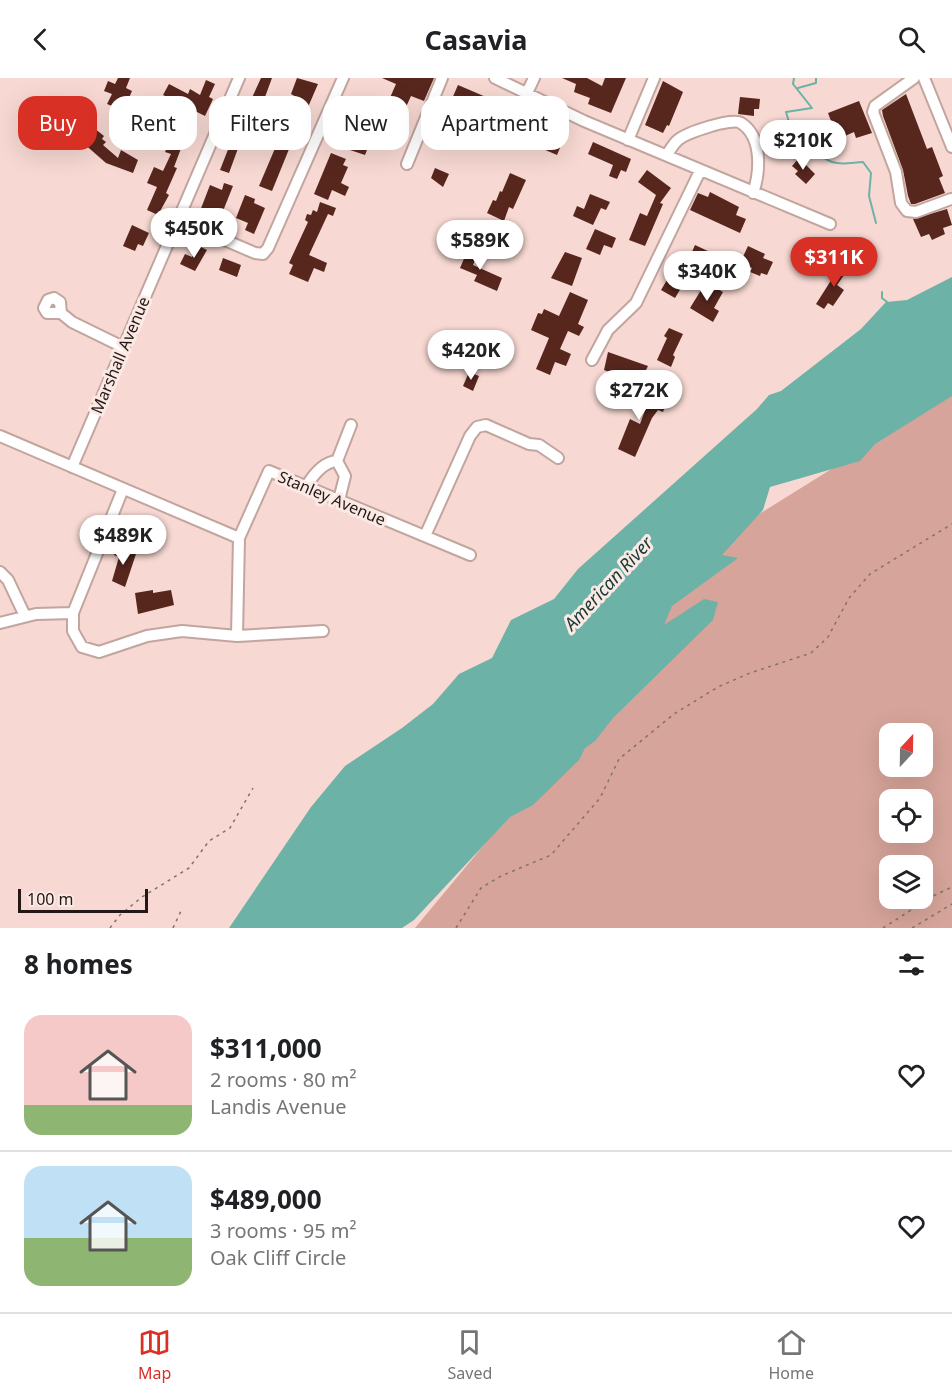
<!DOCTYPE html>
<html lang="en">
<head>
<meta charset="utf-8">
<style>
	:root { --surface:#fff; --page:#f6f6f6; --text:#202124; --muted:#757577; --line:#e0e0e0; --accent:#d93025 }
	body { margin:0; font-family:"Noto Sans",sans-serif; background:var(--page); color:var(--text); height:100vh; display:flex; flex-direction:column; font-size:22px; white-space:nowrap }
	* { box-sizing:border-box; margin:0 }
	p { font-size:20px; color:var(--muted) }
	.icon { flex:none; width:33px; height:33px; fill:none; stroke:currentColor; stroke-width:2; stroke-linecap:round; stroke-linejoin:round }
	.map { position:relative; height:850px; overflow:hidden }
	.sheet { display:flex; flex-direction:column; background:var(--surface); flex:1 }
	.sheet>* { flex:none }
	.hud { position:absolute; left:18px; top:18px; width:600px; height:54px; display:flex; gap:12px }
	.needle { width:39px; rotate:22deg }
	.tools { position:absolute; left:879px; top:645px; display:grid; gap:12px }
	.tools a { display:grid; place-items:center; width:54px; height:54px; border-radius:12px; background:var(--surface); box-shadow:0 6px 24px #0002; font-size:30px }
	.scale { position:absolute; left:18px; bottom:15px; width:130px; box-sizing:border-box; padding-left:6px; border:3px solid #231816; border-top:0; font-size:16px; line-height:21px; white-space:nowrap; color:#231816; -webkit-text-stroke:4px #fbe9e5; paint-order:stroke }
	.price { position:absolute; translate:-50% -51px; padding:0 14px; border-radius:21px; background:#fff; color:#222; font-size:20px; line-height:39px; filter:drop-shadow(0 2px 3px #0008) }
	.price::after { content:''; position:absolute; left:50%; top:36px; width:18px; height:14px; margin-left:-9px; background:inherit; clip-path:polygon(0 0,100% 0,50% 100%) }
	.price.current { background:var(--accent); color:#fff }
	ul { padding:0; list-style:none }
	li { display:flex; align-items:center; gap:18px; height:150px; padding:0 24px }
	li+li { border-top:2px solid var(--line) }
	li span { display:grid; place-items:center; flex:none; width:168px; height:120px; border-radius:18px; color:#555 }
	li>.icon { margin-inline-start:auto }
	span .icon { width:72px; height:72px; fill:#fffc; stroke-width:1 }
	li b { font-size:26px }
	h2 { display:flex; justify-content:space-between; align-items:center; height:72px; padding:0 24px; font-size:26px }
	.tag { padding:0 21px; border-radius:18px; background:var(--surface); box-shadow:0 6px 24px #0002; font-size:21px; line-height:54px }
	.tag.current { background:var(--accent); color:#fff }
	header { display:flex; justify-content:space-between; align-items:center; height:78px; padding:0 24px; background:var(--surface); font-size:27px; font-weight:700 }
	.tabs { display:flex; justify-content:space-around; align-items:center; height:84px; border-top:2px solid var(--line); background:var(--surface); font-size:16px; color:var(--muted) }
	.tabs a { display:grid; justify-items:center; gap:3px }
	.tabs .current { color:var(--accent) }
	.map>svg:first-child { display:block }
</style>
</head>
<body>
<header><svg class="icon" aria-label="back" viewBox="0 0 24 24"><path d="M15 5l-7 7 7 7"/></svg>Casavia<svg class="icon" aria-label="search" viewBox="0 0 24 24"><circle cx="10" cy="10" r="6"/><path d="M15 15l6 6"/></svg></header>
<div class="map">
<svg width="952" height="850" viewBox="0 0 952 850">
	<rect width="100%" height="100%" fill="#f7d8d2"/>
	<!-- green -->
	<path fill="#d6a49a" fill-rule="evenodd" d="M952,316V850H415L532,709L625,566L740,448ZM890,656H922V688H890ZM890,722H922V754H890ZM890,788H922V820H890Z"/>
	<!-- water -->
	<path fill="#6cb2a6" d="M952,199V318L875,366L860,383L770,409L763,432L722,477L738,480L672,528L664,547L704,521L718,524L713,542L613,640L595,663L585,670L579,682L533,727L510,739L414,842L402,850H229L311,729L345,688L402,650L433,626L459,596L492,580L511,542L554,521L578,491L757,331L769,317L781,313L861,251L886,224L907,222Z"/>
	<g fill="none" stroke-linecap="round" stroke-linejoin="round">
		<!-- stream -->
		<path stroke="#6cb2a6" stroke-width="2" d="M794,0L793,6L812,30L786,34L789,44L809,55L808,66C831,87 831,87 863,84L871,95L869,118L876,145
			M798,10L816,5V0
			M882,214V220L887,224"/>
	</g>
	<!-- building -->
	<path fill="#57271e" d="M118,0H130L126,10L132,13L128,22L161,38L154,54L115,34L117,30L107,26L112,16L104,13L108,3L115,6Z
		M261,0H272L251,57L244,54L229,95L220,92L247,23L250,24Z
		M297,0L318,6L305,36L294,31L298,20L291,16Z
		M382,0H434L424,23L411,18L406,29L389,22L396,6Z
		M562,0H587L602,8L605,0H626L611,35L588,26L590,20L574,14L576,6Z
		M206,2L215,6L209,19L213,21L205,38L163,17L169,6L188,16L190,11L200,17Z
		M663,3L683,14L669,48L667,47L663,55L645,47Z
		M458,7L507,28L504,36L492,31L487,42L451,23Z
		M906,16L927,71L932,69L943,98L939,100L945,115L915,126H911L908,118L903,92L883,38L882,32Z
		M740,19L760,21L759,31H754V38L738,36Z
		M859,23L872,55L856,60L854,54L845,58L841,48L834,51L828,35Z
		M513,33L545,47L547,42L556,45L550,60L562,65L557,77L536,68L540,60L507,46Z
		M282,42L298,49L272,113L259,108L276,68L272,66Z
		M177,47L188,52L174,89L177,90L166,115L169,117L158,137L147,132L157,109L147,105L154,89L163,93L171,76L165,74Z
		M94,50L104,58L102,61L106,64L103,67L118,80L121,72L138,82L133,95L106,85L82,64Z
		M357,56L371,62L365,77L350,72Z
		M593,64L631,81L626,94L621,92L617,101L609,98L613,87L588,76Z
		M331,75L346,81L343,87L348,89L341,105L349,109L345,118L332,112L328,122L314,116Z
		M799,80L815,96L806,106L795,96L798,93L792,88Z
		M435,90L449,96L443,109L431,100Z
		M647,92L671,110L660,125L663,126L645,168L629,162L640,135L647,138L656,117L638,104Z
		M510,95L526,102L513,131L509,129L504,143L487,135L493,122L496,123L500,113L502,114Z
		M224,105L233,108L221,138L200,133L210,107L222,112Z
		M710,114L739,129L736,137L746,141L740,155L690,132L698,115L708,119Z
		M590,116L610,124L606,132L601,130L593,147L573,138L577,128L584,131Z
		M245,117L255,121L254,125L265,130L254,156L245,152L248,145L236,140Z
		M320,124L336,130L333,138L328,136L309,177L327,185L324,194L314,190L308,204L289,196L293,187L289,185L308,144L305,142L307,136L311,137L313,132L317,134Z
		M947,131L952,147L943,150L945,156L932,162L929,156L921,159L913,141Z
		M132,147L149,155L143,168L138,166L135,173L123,168Z
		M595,151L616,160L612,170L604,167L600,177L586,171Z
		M197,167L207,172L195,193L180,186L185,176L192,179Z
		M695,167L710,174L704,188L708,190L703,201L684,192Z
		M748,168L765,176L763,180L773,184L767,197L761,195L760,198L750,194L752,190L740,185Z
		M469,169L478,174L473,187L502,200L497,213L474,203L477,197L460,190Z
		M565,174L582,180L572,208L551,200Z
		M223,180L241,187L237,199L219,192Z
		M844,182L851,187L837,207L844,212L833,228L828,225L824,231L816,226Z
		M667,202L681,210L675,220L661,212Z
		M706,204L723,214L714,230L719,233L713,244L690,230Z
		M570,214L588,222L578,246L584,249L579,258L568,253L560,271L571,276L566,288L555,284L550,297L536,291L549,260L531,252L538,235L542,236L544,231L559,238Z
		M669,250L683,256L673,277L675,279L671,289L657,282L667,260L664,258Z
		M608,274L648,288L644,296L639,294L636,301L616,292L614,296L604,292Z
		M469,294L479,298L473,313L463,308Z
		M627,307L637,311L636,314L666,326L663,334L658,332L652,340L635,379L618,371L630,341L640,346L646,330L622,320Z
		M118,468L136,476L125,509L112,503L119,479L114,477Z
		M153,512V515L171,512L174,527L138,536L135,515Z"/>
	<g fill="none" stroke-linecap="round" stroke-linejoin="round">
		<!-- minor casing -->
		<g stroke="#c2a59f" stroke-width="14">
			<path id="minor" d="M495,0L584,43L830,146
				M914,0L875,28L873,34L896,94L901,125L907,133L916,134L951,121
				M924,0L952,69
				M526,17L534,0
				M628,62L654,0
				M667,77C670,72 673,66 678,62C686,55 732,39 741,45C763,59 760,95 753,115
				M407,86L442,0
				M178,142L255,175L263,176L268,170L343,0
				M61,235H47L44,230L48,222L54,220L60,224L61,235L72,244L123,269
				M592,282L608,252L636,225L700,93
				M0,358L239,460
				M337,383L351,347
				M72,389L239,0
				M306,409C313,397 323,384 337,383L345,398L339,422
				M123,411L73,535V553L82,569L99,574L147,558L182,553L237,558L323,553
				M425,458L470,358L477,349L486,347L529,366L539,367L558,380
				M0,494L8,502L25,538
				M0,545L36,536L73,535
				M237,558L239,460L269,393L470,477"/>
		</g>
		<!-- path -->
		<path stroke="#84706c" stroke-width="1.5" stroke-dasharray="3 4.5" stroke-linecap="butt" d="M110,850L120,837L142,819L189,790L209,763L230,750L253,710
			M173,850L181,833
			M456,850L481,810L501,798L551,777L600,720L619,681L674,636L718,609L750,595L811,575L828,559L849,520L870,496L952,446
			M883,850L933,818L952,809
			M912,850L952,826"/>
		<!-- minor -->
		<use href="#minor" stroke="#fff" stroke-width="10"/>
	</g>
	<g text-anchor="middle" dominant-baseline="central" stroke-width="6" stroke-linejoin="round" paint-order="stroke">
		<!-- street labels -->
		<g font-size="16" fill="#231816" stroke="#fbe9e5">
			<text transform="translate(120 277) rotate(-67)">Marshall Avenue</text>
			<text transform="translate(332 420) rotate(23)">Stanley Avenue</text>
		</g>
		<!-- water labels -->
		<g font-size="18" font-style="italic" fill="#183a34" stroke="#fbe9e5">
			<text transform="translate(608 505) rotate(-47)">American River</text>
		</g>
	</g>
</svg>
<div class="tools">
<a><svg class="needle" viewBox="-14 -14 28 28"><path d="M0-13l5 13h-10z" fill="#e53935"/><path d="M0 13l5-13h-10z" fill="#757577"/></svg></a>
<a><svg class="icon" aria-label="locate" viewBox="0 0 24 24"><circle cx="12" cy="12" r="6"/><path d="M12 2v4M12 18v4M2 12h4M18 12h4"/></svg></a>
<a><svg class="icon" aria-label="layers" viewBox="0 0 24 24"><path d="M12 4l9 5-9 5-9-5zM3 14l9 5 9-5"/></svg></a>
</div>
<div class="scale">100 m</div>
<b class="price" style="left:803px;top:93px">$210K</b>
<b class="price" style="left:194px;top:181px">$450K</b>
<b class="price" style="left:480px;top:193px">$589K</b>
<b class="price current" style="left:834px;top:210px">$311K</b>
<b class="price" style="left:707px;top:224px">$340K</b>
<b class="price" style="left:471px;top:303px">$420K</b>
<b class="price" style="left:639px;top:343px">$272K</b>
<b class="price" style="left:123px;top:488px">$489K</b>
<div class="hud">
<a class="tag current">Buy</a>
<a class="tag">Rent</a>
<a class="tag">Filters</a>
<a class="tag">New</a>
<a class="tag">Apartment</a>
</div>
</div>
<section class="sheet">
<h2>8 homes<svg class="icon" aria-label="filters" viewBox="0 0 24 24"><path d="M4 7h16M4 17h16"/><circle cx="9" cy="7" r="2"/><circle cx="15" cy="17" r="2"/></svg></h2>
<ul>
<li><span style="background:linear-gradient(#f6c9c9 75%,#8fb573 0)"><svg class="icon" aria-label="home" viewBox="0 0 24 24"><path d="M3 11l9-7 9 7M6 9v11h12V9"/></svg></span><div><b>$311,000</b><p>2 rooms · 80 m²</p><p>Landis Avenue</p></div><svg class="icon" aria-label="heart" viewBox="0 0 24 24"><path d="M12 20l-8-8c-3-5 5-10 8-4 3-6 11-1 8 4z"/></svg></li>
<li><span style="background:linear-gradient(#bfe0f5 60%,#8fb573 0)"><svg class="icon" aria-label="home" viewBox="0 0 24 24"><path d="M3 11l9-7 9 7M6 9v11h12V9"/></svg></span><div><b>$489,000</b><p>3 rooms · 95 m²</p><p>Oak Cliff Circle</p></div><svg class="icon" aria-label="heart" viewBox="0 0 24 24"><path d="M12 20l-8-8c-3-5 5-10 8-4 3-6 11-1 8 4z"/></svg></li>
</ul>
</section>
<nav class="tabs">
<a class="current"><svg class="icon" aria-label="map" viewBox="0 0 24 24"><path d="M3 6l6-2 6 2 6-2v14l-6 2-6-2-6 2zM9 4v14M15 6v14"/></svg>Map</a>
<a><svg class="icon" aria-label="saved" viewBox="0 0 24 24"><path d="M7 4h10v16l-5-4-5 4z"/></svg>Saved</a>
<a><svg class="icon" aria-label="home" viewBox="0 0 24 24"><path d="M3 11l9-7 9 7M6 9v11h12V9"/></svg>Home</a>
</nav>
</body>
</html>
